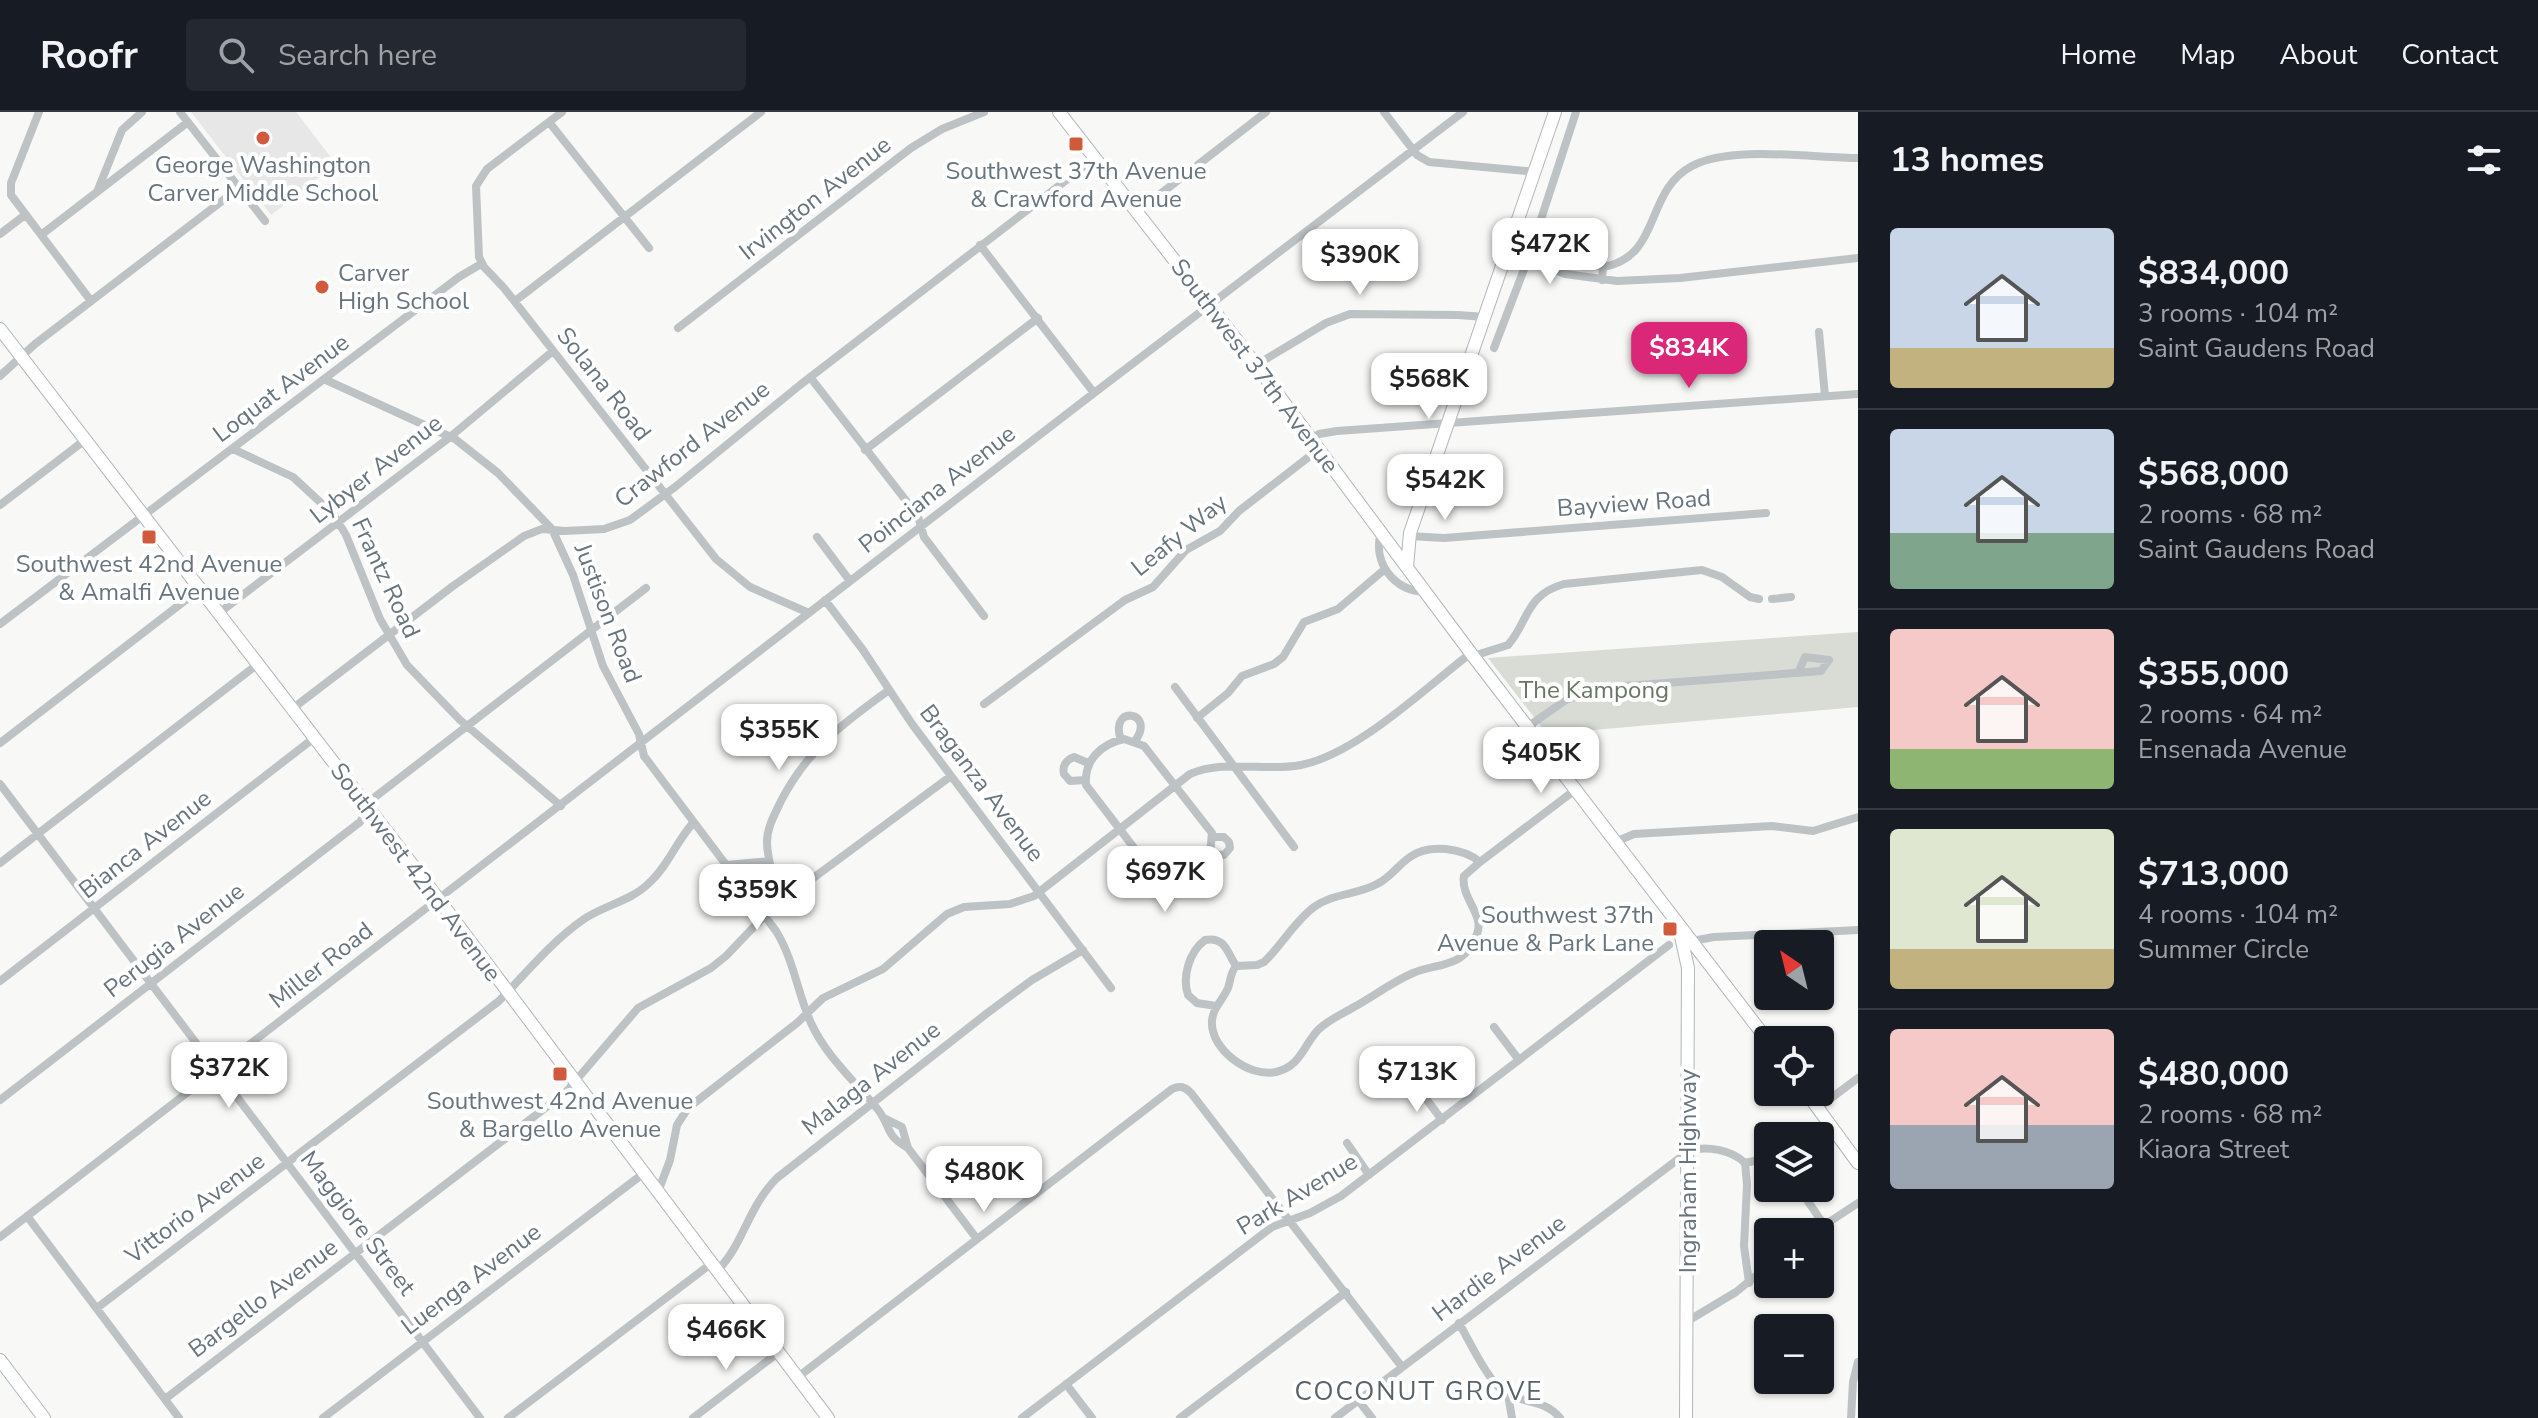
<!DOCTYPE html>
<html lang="en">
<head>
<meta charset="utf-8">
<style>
	:root { --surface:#171b24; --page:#242831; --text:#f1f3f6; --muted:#9ea1a6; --line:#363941; --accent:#db2777 }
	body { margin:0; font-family:"Nunito Sans",sans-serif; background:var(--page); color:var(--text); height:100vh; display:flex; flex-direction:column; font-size:30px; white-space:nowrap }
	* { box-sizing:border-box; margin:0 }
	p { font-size:26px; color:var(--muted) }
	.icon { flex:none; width:44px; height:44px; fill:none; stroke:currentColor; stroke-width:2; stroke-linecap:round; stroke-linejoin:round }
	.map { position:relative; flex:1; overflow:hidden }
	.sheet { display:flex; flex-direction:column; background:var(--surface); width:680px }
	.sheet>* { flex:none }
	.needle { width:52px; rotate:325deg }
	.controls { position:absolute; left:1754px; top:818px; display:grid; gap:16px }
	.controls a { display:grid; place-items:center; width:80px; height:80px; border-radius:8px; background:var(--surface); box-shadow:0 2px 6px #0004; font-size:40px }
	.price { position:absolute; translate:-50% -68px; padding:0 18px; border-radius:16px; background:#fff; color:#222; font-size:26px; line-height:52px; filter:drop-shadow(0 2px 4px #0008) }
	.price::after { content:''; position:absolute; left:50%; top:48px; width:24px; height:18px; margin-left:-12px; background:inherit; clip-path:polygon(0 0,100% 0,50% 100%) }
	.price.current { background:var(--accent); color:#fff }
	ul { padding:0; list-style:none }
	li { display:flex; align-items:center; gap:24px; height:200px; padding:0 32px }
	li+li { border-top:2px solid var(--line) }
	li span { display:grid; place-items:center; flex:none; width:224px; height:160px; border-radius:8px; color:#555 }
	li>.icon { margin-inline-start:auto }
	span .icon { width:96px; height:96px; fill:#fffc; stroke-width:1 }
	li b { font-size:34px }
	h2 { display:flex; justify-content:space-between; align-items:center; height:96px; padding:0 32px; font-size:34px }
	header { display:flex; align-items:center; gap:48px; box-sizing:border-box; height:112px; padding:0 40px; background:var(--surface); border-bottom:2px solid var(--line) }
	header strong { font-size:38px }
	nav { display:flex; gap:44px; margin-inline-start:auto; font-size:28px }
	.search { width:560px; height:72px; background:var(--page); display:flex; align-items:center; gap:20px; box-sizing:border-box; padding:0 28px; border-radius:8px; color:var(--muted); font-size:30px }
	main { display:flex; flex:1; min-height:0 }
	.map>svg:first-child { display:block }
</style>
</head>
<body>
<header>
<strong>Roofr</strong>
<div class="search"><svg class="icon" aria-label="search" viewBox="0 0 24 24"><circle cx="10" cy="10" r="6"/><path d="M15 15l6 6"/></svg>Search here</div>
<nav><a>Home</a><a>Map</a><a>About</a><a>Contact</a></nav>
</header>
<main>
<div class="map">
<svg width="1858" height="1306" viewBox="0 0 1858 1306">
	<rect width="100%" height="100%" fill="#f8f8f6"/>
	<!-- built -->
	<path fill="#e6e7e6" d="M191,0H296L336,52L271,103Z"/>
	<!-- green -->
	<path fill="#d8dcd5" d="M1858,520V595L1547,622L1488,546Z"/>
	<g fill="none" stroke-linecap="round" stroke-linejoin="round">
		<!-- secondary casing -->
		<g stroke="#b0b6ba" stroke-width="14">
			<path id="secondary" d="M1059,0L1256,253L1473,544L1768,929
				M0,217L424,768L828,1306
				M1407,455L1410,421L1555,0
				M1680,820L1688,856L1686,1306
				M1806,980L1858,1051
				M0,1248L44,1306"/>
		</g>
		<!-- street -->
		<path stroke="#bdc2c5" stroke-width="8" d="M39,0L11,71V83L91,189
			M180,0L265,109
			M562,0L487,57L476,74L479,145L484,155L504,176L716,447L750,475L809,501
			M1384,0L1417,43L1429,50L1536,60
			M549,10L649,136
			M97,80L122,18L142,0
			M1137,100L1266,0
			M0,122L25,103
			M41,123L188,10
			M1511,128L1603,155
			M980,133L1094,281
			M1507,139L1565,162L1617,169L1680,166L1858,146
			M1602,168L1603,155C1662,145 1644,79 1692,54C1731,33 1813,46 1858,46
			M515,189L761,0
			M678,216L911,36L942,17L984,0
			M1819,220L1825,284
			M1494,236L1528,147L1576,0
			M1256,253L1326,211L1350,202L1458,203L1485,205
			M0,264L35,232L239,76
			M810,265L918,404L924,425L984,504
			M326,268L455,327L498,361L552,417L573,463L603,554L639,622L644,644L776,819C794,848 797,880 811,911C827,946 856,970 879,999C892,1017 885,1023 908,1036L902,1015L884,1006
			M1311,327L1319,322L1337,319L1858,282
			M233,337L293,365L333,402L346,423L380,507L407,553L460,608L561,694
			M865,338L1038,206
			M0,393L85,328
			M1381,420C1372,451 1394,479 1426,480
			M1409,424L1444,426L1766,401
			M817,425L850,469
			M1772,487L1791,485
			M825,488L863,538L912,612L1111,876
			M219,501L450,325L553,239
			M0,512L459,165L481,152
			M1473,544L1508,533C1529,509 1525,483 1564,472L1702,458L1722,465L1750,485L1759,487
			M1175,575L1294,735
			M984,592L1125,488L1153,475L1186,438L1220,419L1239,399L1319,337
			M292,597L453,474L524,424L542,417L565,419L604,417L630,408L675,375L800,273L1095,46
			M1197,606L1228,581L1242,564L1274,552L1283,545L1304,510L1338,497L1385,457
			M1527,615L1566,588L1600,576L1821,559L1829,548L1805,545L1798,561
			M1124,627L1144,634L1212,721L1210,742C1195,756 1174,776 1154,762L1086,673C1084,648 1101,632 1124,627Z
			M1121,628C1108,592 1157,599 1135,629
			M0,631L200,477
			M1085,668L1070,669L1064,662C1062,654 1066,648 1074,645L1088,651
			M0,672L480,1306
			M1615,730L1634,722L1772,714L1813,719L1858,705
			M1210,742L1224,743L1230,736L1229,730L1224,725H1212
			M0,751L258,552
			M726,753L769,749
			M1160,766L1156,774L1157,780L1168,786L1176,780L1175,766
			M778,792C777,771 767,751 767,730C767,715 775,702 781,689C808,637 842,612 889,578
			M1692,829L1714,825L1858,818
			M1236,854C1230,861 1231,868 1228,876C1223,888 1213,895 1212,909C1210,937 1249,966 1276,960C1301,954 1303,934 1318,918C1328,908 1342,902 1354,895C1374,884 1392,870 1413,861C1440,850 1464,857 1477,822C1485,803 1460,785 1464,764L1480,750L1575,678
			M1236,854L1257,853L1264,850C1282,833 1294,810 1314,795C1333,781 1357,783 1377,772C1390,766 1398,753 1410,745C1429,731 1463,736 1480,750
			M0,869L314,626
			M1216,894L1197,891L1188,883C1182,865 1189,840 1205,828C1225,824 1227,840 1236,854
			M1494,915L1519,948
			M1418,976L1442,1008
			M0,988L360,710L375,685L646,476
			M1818,996L1858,966
			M1347,1031L1369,1063
			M908,1036L977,1127
			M1745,1051L1747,1073L1744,1134L1749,1171
			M1745,1051L1768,1046
			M1799,1076L1824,1113
			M658,1080L670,1048L677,1013L688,996L797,911L823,886L883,857L947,802L964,795L1010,792L1034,784L1190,662C1226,647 1263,660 1301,653C1357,642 1425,576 1471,541
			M27,1104L179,1306
			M1814,1120L1858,1091
			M0,1125L1094,281L1463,0
			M718,1158C744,1131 748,1095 777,1066L986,902L1032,868L1083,838
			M97,1196L499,889C527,860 551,830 584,807C605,793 631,789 649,771C668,754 676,730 693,711
			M1686,1210L1736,1180L1768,1154
			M1459,1211C1469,1228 1491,1276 1509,1283C1527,1291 1547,1289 1560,1306
			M798,1265L1172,977C1180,973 1185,975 1191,981L1402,1255
			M1066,1272L1092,1306
			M1508,1283L1512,1306
			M165,1287L566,980L638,896L711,856L726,844L770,798L951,664
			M1358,1288L1372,1306
			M323,1306L644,1061
			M508,1306L712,1151
			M693,1306L779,1240
			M1022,1306L1272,1115L1310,1101L1341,1084L1669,833
			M1180,1306L1346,1180
			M1335,1306L1689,1039C1706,1033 1732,1038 1745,1051
			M1851,1306L1853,1270L1858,1250"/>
		<!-- secondary -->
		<use href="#secondary" stroke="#fff" stroke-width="12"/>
	</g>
	<!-- markers -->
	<g fill="#d25a3c" stroke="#fff" stroke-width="3">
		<circle cx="263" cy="26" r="8"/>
		<rect x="1068" y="24" width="16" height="16" rx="4"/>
		<circle cx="322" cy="175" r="8"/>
		<rect x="141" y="417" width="16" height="16" rx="4"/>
		<rect x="1662" y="809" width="16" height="16" rx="4"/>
		<rect x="552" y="954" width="16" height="16" rx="4"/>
	</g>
	<g text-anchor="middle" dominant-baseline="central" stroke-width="8" stroke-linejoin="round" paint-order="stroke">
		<!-- poi labels -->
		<g font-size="24" fill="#66747d" stroke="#fff">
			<text x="263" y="53">George Washington<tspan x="263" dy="28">Carver Middle School</tspan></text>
			<text x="1076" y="59">Southwest 37th Avenue<tspan x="1076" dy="28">&amp; Crawford Avenue</tspan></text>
			<text x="338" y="161" text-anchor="start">Carver<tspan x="338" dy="28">High School</tspan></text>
			<text x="149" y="452">Southwest 42nd Avenue<tspan x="149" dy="28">&amp; Amalfi Avenue</tspan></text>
			<text x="1654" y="803" text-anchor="end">Southwest 37th<tspan x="1654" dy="28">Avenue &amp; Park Lane</tspan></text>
			<text x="560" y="989">Southwest 42nd Avenue<tspan x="560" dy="28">&amp; Bargello Avenue</tspan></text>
		</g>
		<!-- street labels -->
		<g font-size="24" fill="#66747d" stroke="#fff">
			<text transform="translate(815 86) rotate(-38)">Irvington Avenue</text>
			<text transform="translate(1255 254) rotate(53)">Southwest 37th Avenue</text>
			<text transform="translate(604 272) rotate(52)">Solana Road</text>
			<text transform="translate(281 276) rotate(-37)">Loquat Avenue</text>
			<text transform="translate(692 332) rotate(-38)">Crawford Avenue</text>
			<text transform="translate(376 357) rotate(-38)">Lybyer Avenue</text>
			<text transform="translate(937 377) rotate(-38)">Poinciana Avenue</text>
			<text transform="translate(1634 391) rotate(-4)">Bayview Road</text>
			<text transform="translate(1179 423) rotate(-39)">Leafy Way</text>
			<text transform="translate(386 466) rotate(65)">Frantz Road</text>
			<text transform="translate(608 501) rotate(69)">Justison Road</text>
			<text transform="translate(982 671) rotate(53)">Braganza Avenue</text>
			<text transform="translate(145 732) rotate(-38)">Bianca Avenue</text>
			<text transform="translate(416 760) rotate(53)">Southwest 42nd Avenue</text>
			<text transform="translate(174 828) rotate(-38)">Perugia Avenue</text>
			<text transform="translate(321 853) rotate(-38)">Miller Road</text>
			<text transform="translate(871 966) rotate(-38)">Malaga Avenue</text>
			<text transform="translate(1688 1059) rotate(-90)">Ingraham Highway</text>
			<text transform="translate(1297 1082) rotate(-31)">Park Avenue</text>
			<text transform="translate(195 1096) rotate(-37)">Vittorio Avenue</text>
			<text transform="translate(358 1111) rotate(53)">Maggiore Street</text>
			<text transform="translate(1499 1156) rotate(-37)">Hardie Avenue</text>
			<text transform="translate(471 1167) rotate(-37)">Luenga Avenue</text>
			<text transform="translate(263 1186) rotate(-37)">Bargello Avenue</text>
		</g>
		<!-- park labels -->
		<g font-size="24" fill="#687664" stroke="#fff">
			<text x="1594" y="578">The Kampong</text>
		</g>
		<!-- neighbourhood labels -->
		<g font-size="26" letter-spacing="2" fill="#576269" stroke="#fff">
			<text x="1419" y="1279">COCONUT GROVE</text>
		</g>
	</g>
</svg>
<div class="controls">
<a><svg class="needle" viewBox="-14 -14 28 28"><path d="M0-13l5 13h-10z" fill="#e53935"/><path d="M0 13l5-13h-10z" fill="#9ea1a6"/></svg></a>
<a><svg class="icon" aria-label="locate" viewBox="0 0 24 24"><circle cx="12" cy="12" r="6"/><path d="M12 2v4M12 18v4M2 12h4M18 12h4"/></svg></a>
<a><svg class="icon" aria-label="layers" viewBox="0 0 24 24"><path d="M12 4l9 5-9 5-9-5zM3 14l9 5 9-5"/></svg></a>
<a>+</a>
<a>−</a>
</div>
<b class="price" style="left:1550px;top:174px">$472K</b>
<b class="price" style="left:1360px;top:185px">$390K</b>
<b class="price current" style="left:1689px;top:278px">$834K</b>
<b class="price" style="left:1429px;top:309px">$568K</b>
<b class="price" style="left:1445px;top:410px">$542K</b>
<b class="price" style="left:779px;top:660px">$355K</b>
<b class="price" style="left:1541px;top:683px">$405K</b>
<b class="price" style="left:1165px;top:802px">$697K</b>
<b class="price" style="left:757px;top:820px">$359K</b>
<b class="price" style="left:229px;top:998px">$372K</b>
<b class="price" style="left:1417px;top:1002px">$713K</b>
<b class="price" style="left:984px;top:1102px">$480K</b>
<b class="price" style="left:726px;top:1260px">$466K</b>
</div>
<section class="sheet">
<h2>13 homes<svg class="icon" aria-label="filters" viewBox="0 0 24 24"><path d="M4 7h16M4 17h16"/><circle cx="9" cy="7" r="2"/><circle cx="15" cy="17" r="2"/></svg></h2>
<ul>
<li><span style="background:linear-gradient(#c9d6e8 75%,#c2b280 0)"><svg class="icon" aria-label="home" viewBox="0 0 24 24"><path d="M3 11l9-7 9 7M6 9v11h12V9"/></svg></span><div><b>$834,000</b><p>3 rooms · 104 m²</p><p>Saint Gaudens Road</p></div></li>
<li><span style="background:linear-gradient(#c9d6e8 65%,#7fa58c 0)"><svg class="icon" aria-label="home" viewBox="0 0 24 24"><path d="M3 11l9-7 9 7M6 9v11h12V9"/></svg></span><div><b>$568,000</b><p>2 rooms · 68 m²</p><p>Saint Gaudens Road</p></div></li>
<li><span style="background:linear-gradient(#f6c9c9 75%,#8fb573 0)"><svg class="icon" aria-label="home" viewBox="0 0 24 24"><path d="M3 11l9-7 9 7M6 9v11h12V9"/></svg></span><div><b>$355,000</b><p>2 rooms · 64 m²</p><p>Ensenada Avenue</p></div></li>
<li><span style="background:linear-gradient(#dfe7d0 75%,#c2b280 0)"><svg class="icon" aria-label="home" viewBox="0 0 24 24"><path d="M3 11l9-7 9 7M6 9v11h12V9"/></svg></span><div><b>$713,000</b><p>4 rooms · 104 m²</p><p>Summer Circle</p></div></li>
<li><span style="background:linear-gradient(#f6c9c9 60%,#9aa5b1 0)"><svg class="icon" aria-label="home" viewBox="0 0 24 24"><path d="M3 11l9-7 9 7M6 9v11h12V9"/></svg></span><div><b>$480,000</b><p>2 rooms · 68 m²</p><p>Kiaora Street</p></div></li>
</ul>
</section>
</main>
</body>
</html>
